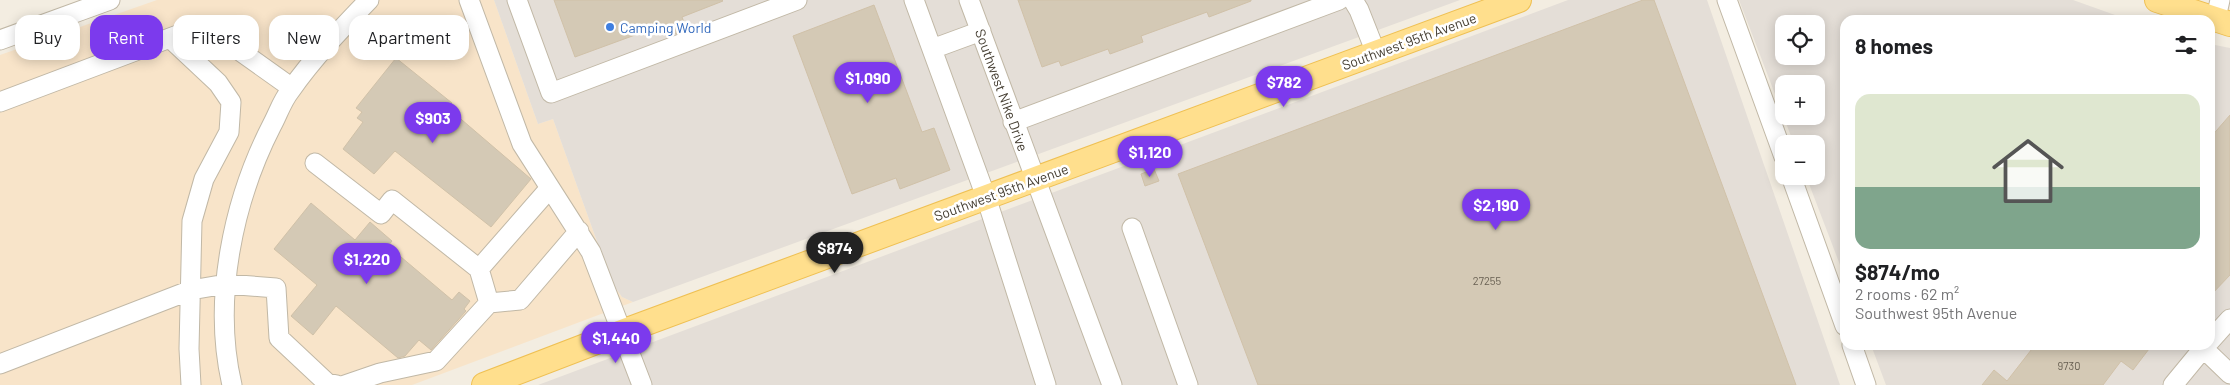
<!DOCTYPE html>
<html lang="en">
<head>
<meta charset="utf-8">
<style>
	:root { --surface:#fff; --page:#f6f6f6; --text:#202124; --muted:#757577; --accent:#7c3aed }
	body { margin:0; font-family:Barlow,sans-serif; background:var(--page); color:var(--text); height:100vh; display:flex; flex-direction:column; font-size:19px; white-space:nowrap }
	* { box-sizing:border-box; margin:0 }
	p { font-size:16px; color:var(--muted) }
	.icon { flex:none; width:28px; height:28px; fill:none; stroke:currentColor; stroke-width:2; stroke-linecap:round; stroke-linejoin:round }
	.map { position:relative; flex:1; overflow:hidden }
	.sheet { position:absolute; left:1840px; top:15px; width:375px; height:335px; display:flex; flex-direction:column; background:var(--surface); border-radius:15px; box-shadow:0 2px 12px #0003 }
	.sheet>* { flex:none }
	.top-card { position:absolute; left:15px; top:15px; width:475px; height:45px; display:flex; gap:10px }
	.tools { position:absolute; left:1775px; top:15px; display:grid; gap:10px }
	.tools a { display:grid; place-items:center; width:50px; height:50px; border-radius:10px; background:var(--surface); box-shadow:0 2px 12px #0003; font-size:25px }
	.price { position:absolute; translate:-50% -42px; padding:0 11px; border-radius:18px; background:var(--accent); color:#fff; font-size:16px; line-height:32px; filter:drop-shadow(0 1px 2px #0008) }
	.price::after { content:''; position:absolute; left:50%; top:30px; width:15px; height:11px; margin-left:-8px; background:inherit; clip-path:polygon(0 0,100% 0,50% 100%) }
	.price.current { background:#222; color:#fff }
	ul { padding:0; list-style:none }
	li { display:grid; align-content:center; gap:10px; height:265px; padding:0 15px }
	li span { display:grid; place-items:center; height:155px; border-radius:15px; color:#555 }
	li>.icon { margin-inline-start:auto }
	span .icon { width:90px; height:90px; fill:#fffc; stroke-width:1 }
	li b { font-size:21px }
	h2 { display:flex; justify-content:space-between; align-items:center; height:60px; padding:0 15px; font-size:21px }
	.tag { padding:0 18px; border-radius:15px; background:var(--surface); box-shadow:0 2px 12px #0003; font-size:18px; line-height:45px }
	.tag.current { background:var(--accent); color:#fff }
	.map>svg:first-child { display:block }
</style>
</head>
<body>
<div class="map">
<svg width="2230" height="385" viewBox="0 0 2230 385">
	<rect width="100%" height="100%" fill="#f3ede1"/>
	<!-- commercial -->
	<path fill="#f8e4c9" d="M157,0H494L538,124L553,119L612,283L622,297L633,302L412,385H0V55Z"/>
	<!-- industrial -->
	<path fill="#e4ded7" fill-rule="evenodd" d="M494,0H1460L633,302L622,297L612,283L553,119L538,124Z
		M1568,0H1707L1840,385H538Z
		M1739,0H2073L2129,20H1845V278L1806,176H1816V144H1794ZM1784,24H1816V56H1784ZM1784,84H1816V116H1784Z
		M2210,44L2230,48V385H1886L1871,345H2210Z"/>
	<!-- building -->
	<path fill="#d4c9b5" stroke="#d0c1a8" d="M554,0H722L723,1L682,17L687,30L669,36L665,24L575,57Z
		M1018,0H1251V1L1209,17L1207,12L1141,36L1143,42L1110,54L1108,49L1061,66L1059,61L1042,67Z
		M1643,0H1654L1796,385H1258L1178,174Z
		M874,5L922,132L934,128L950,170L900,189L896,178L852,194L793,36Z
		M396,58L452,103L448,108L531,179L491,227L395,151L374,174L343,149L363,122L357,118L362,112L356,108Z
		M2230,115V275L2210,296V138Z
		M1154,169L1159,181L1145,186L1141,174Z
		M311,203L355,240L370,222L392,241L388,246L452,300L459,292L470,301L464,309L466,311L431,350L419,340L405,356L398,358L336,306L313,335L291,316L317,285L274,249Z
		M2035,345H2152L2133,370L2121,361L2103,385H1982L1994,370L2007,381Z"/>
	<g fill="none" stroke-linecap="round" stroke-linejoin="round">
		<!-- minor casing -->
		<g stroke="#c1b8a6" stroke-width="21">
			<path id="minor" d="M469,0L522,144L591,252L642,385
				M517,0L551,93L797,0
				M914,0L986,197L1046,385
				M969,0L1112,385
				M1353,0L1359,10L1376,53
				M1727,0L1784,157
				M2216,18L2220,0
				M170,38L218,83L231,102L229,132L204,179L192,221L189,349L191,385
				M0,40L110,0
				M932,49L981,31
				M0,102L191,30L209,29L292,88
				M1013,122L1339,0
				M315,163L381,214L392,200L479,269
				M1791,176L1845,326
				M1132,228L1188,385
				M489,303L479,269L549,189
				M2210,341L2230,319
				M1852,345L1866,385
				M2203,348L2230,374
				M0,364L191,290L226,284L276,288L279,338L327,383L337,385
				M232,385C212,300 233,201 272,125C278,114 282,101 290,91C313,58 341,29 369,0
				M345,385L380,373L436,361L489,303L520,300L579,231
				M2173,385L2206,345"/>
		</g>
		<!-- major casing -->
		<g stroke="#efc053" stroke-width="26">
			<path id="major" d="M2157,0L2230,24
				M484,385L622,332L1519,0"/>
		</g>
		<!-- minor -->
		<use href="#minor" stroke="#fff" stroke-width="19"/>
		<!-- major -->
		<use href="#major" stroke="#ffdf8d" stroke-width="24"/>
	</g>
	<!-- markers -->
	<circle fill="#3f7fe0" stroke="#fff" stroke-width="2" cx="610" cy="27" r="5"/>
	<g text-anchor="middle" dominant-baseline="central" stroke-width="5" stroke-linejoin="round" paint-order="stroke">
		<!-- number labels -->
		<g font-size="11" fill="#686052">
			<text x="1487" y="280">27255</text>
			<text x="2069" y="365">9730</text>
		</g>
		<!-- shop labels -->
		<g font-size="14" fill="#366cbe" stroke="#fff" text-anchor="start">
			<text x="620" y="27">Camping World</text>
		</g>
		<!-- street labels -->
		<g font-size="14" fill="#443d31" stroke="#fff">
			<text transform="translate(1409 41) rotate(-20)">Southwest 95th Avenue</text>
			<text transform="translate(1002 90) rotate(70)">Southwest Nike Drive</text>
			<text transform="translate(1001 192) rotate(-20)">Southwest 95th Avenue</text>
		</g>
	</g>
</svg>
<div class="tools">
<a><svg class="icon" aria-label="locate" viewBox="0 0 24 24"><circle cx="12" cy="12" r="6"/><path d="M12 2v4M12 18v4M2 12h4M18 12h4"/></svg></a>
<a>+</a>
<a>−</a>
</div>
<b class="price" style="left:868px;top:104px">$1,090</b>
<b class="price" style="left:1284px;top:108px">$782</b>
<b class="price" style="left:433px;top:144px">$903</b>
<b class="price" style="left:1150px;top:178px">$1,120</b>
<b class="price" style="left:1496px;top:231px">$2,190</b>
<b class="price current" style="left:835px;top:274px">$874</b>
<b class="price" style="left:367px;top:285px">$1,220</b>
<b class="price" style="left:616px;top:364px">$1,440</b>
<div class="top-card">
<a class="tag">Buy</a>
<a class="tag current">Rent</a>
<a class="tag">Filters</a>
<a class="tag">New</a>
<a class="tag">Apartment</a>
</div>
<section class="sheet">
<h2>8 homes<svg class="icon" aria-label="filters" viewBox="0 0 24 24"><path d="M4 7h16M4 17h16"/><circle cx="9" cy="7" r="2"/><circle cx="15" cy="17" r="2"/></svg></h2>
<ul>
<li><span style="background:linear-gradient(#dfe7d0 60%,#7fa58c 0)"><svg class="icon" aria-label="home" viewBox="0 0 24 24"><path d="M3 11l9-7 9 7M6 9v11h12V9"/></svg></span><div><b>$874/mo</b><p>2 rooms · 62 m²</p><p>Southwest 95th Avenue</p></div></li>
</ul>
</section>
</div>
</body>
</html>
